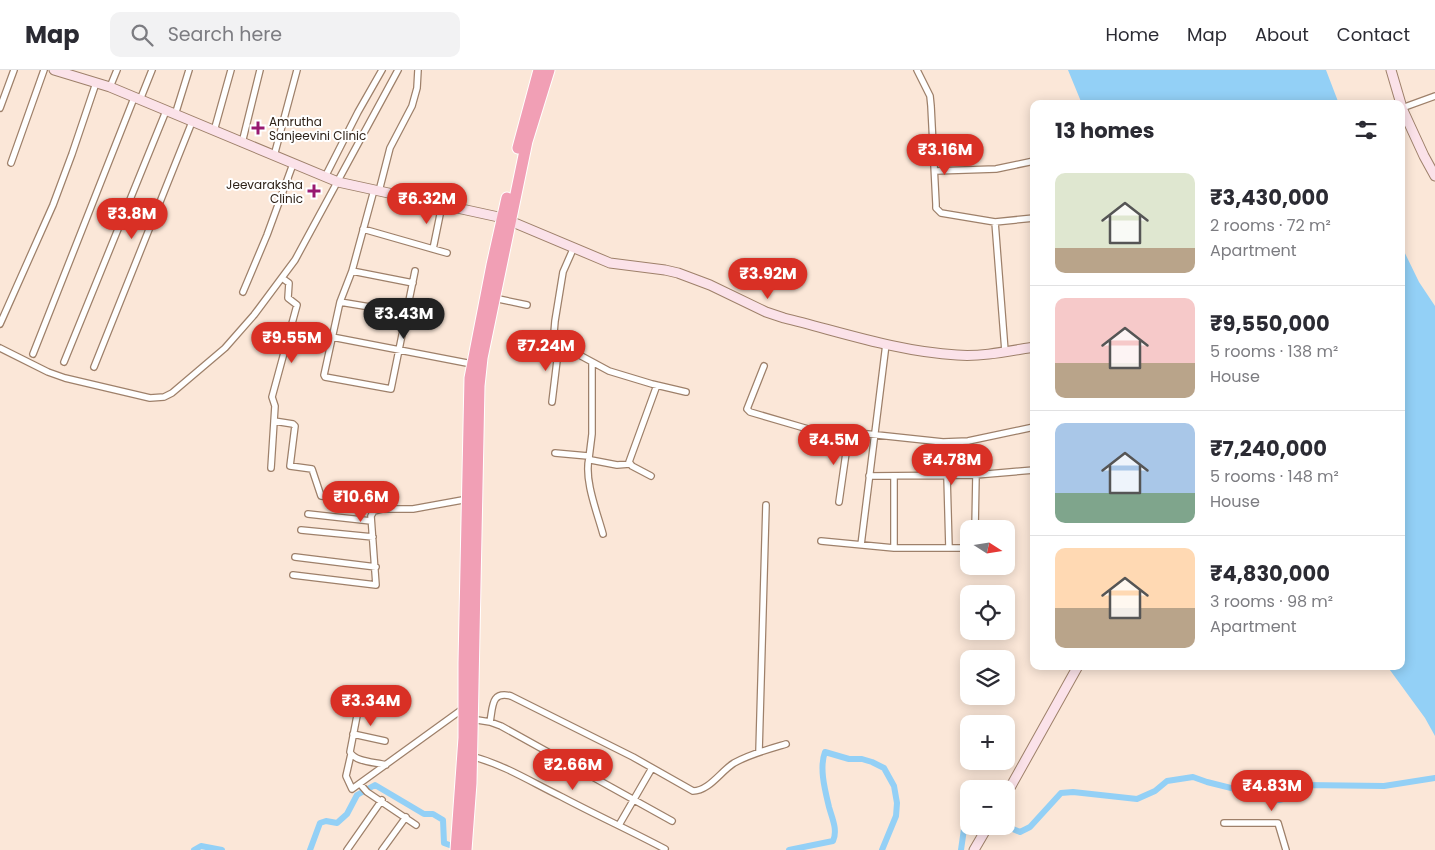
<!DOCTYPE html>
<html lang="en">
<head>
<meta charset="utf-8">
<style>
	:root { --surface:#fff; --page:#f2f2f3; --text:#2b2b33; --muted:#7c7c81; --line:#e1e1e2; --accent:#d93025 }
	body { margin:0; font-family:Poppins,sans-serif; background:var(--page); color:var(--text); height:100vh; display:flex; flex-direction:column; font-size:19px; white-space:nowrap }
	* { box-sizing:border-box; margin:0 }
	p { font-size:16px; color:var(--muted) }
	.icon { flex:none; width:28px; height:28px; fill:none; stroke:currentColor; stroke-width:2; stroke-linecap:round; stroke-linejoin:round }
	.map { position:relative; flex:1; overflow:hidden }
	.drawer { position:absolute; left:1030px; top:30px; width:375px; height:570px; display:flex; flex-direction:column; background:var(--surface); border-radius:10px; box-shadow:0 2px 12px #0003 }
	.drawer>* { flex:none }
	.needle { width:32px; rotate:102deg }
	.buttons { position:absolute; left:960px; top:450px; display:grid; gap:10px }
	.buttons a { display:grid; place-items:center; width:55px; height:55px; border-radius:10px; background:var(--surface); box-shadow:0 2px 12px #0003; font-size:25px }
	.price { position:absolute; translate:-50% -42px; padding:0 11px; border-radius:18px; background:var(--accent); color:#fff; font-size:16px; line-height:32px; filter:drop-shadow(0 1px 2px #0008) }
	.price::after { content:''; position:absolute; left:50%; top:30px; width:15px; height:11px; margin-left:-8px; background:inherit; clip-path:polygon(0 0,100% 0,50% 100%) }
	.price.selected { background:#222; color:#fff }
	ul { padding:0; list-style:none }
	li { display:flex; align-items:center; gap:15px; height:125px; padding:0 25px }
	li+li { border-top:1px solid var(--line) }
	li span { display:grid; place-items:center; flex:none; width:140px; height:100px; border-radius:10px; color:#555 }
	li>.icon { margin-inline-start:auto }
	span .icon { width:60px; height:60px; fill:#fffc; stroke-width:1 }
	li b { font-size:21px }
	h2 { display:flex; justify-content:space-between; align-items:center; height:60px; padding:0 25px; font-size:21px }
	header { display:flex; align-items:center; gap:30px; box-sizing:border-box; height:70px; padding:0 25px; background:var(--surface); border-bottom:1px solid var(--line) }
	header strong { font-size:24px }
	nav { display:flex; gap:28px; margin-inline-start:auto; font-size:18px }
	.search { width:350px; height:45px; background:var(--page); display:flex; align-items:center; gap:12px; box-sizing:border-box; padding:0 18px; border-radius:10px; color:var(--muted); font-size:19px }
	.map>svg:first-child { display:block }
</style>
</head>
<body>
<header>
<strong>Map</strong>
<div class="search"><svg class="icon" aria-label="search" viewBox="0 0 24 24"><circle cx="10" cy="10" r="6"/><path d="M15 15l6 6"/></svg>Search here</div>
<nav><a>Home</a><a>Map</a><a>About</a><a>Contact</a></nav>
</header>
<div class="map">
<svg width="1435" height="780" viewBox="0 0 1435 780">
	<rect width="100%" height="100%" fill="#fbe7d8"/>
	<!-- water -->
	<path fill="#93d0f6" d="M1068,0H1326L1339,34H1082Z
		M1401,175L1419,212L1435,236V666L1425,648L1387,596H1401Z"/>
	<g fill="none" stroke-linecap="round" stroke-linejoin="round">
		<!-- canal -->
		<path stroke="#93d0f6" stroke-width="6" d="M1006,756L1020,762L1030,757L1061,723L1073,722L1137,729L1155,721L1167,711L1193,707L1207,712L1279,730L1291,727L1305,715L1384,716L1435,708
			M194,780L201,776L222,780
			M310,780L320,753L326,751L337,753L347,744L357,725L375,715L424,744H433L443,750L444,773L458,778
			M789,780L833,771C838,760 832,748 829,737C825,720 819,698 825,682L849,689H862L872,692L884,698L894,716L897,733L896,746L882,780
			M961,780L965,752L969,749"/>
		<!-- street casing -->
		<g stroke="#9e806a" stroke-width="8">
			<path id="street" d="M917,0L930,26L931,36L936,134V138L941,143L995,152L1034,148
				M110,17L117,0
				M140,30L152,0
				M0,38L14,0
				M1402,38L1435,26
				M175,45L189,0
				M214,61L231,0
				M242,73L260,0
				M274,86L297,0
				M11,93L44,0
				M935,101L996,99L1034,91
				M325,107L358,42L382,0
				M374,120L352,201L340,232L324,305L325,307L391,319L415,201
				M379,121L390,78L412,36L417,18L418,0
				M995,152L1005,281
				M363,159L447,183
				M574,177L563,202L555,251L554,263L559,274L609,301L652,314L686,322
				M433,179L442,135
				M352,201L413,213
				M243,222L267,165L293,94
				M494,228L527,235
				M340,232L406,243
				M0,254L53,135L72,84L96,13
				M332,267L472,294
				M0,278L48,302L65,308L150,328L164,327L172,323L225,278L254,245L295,190L398,0
				M33,284L134,28
				M64,292L166,41
				M592,293V364L589,388L591,390L617,395L630,394
				M764,296L747,339L750,342L808,359L849,362L943,372L968,371L1034,357
				M94,297L192,52
				M552,332L559,274
				M274,351L293,354L295,356L290,396L312,399L321,426L372,430L377,433L382,439
				M943,372L947,406L949,478
				M555,383L588,386
				M589,388C584,410 597,442 603,464
				M271,398L275,336L272,327L297,235L288,228L289,213L282,208
				M651,406L632,396L629,392L657,315
				M869,406L976,405L1034,400
				M839,432L849,362
				M308,444L371,451
				M975,459L976,405
				M301,460L373,467
				M821,471L894,478H969
				M861,475L886,274
				M894,478V406
				M295,487L376,497
				M293,505L376,515L371,446L374,441L382,439H413L468,429
				M361,625L350,682C355,692 375,692 386,695
				M471,649L490,652L501,656L672,751
				M490,652C493,636 491,621 511,626L633,687L693,721C709,721 721,701 734,693C750,684 769,679 786,674
				M353,664L385,671
				M759,682L766,435
				M351,684L346,706L352,719L464,638
				M471,686C505,695 531,712 562,727C596,745 631,761 665,779
				M360,714L367,722L416,755
				M1224,753H1278L1286,780
				M619,755L652,698
				M347,780L382,730
				M382,780L406,747"/>
		</g>
		<!-- secondary casing -->
		<g stroke="#9e806a" stroke-width="11">
			<path id="secondary" d="M54,0L110,17L338,112L503,148L610,193L665,200L678,203L710,215L766,242L784,248C841,262 899,282 957,285C982,287 1009,281 1034,277
				M1391,0L1401,34
				M1401,36L1424,86L1435,106
				M1006,725L1078,596
				M974,780L988,756"/>
		</g>
		<!-- highway casing -->
		<g stroke="#fff" stroke-width="13">
			<path id="highway" d="M518,78L539,0
				M456,780L464,668V593L470,308L492,195L507,128
				M466,780L471,713L479,316L482,288L527,71L549,0"/>
		</g>
		<!-- street -->
		<use href="#street" stroke="#fff" stroke-width="5.5"/>
		<!-- secondary -->
		<use href="#secondary" stroke="#fbe2e9" stroke-width="9"/>
		<!-- highway -->
		<use href="#highway" stroke="#f19fb5" stroke-width="11"/>
	</g>
	<!-- markers -->
	<g fill="#981971" stroke="#fff" stroke-width="2">
		<path d="M255.5 50.5h5v5h5v5h-5v5h-5v-5h-5v-5h5z"/>
		<path d="M311.5 113.5h5v5h5v5h-5v5h-5v-5h-5v-5h5z"/>
	</g>
	<g text-anchor="middle" dominant-baseline="central" stroke-width="4" stroke-linejoin="round" paint-order="stroke">
		<!-- poi labels -->
		<g font-size="12" fill="#2e2218" stroke="#fff" text-anchor="start">
			<text x="269" y="51">Amrutha<tspan x="269" dy="14">Sanjeevini Clinic</tspan></text>
			<text x="303" y="114" text-anchor="end">Jeevaraksha<tspan x="303" dy="14">Clinic</tspan></text>
		</g>
	</g>
</svg>
<div class="buttons">
<a><svg class="needle" viewBox="-14 -14 28 28"><path d="M0-13l5 13h-10z" fill="#e53935"/><path d="M0 13l5-13h-10z" fill="#7c7c81"/></svg></a>
<a><svg class="icon" aria-label="locate" viewBox="0 0 24 24"><circle cx="12" cy="12" r="6"/><path d="M12 2v4M12 18v4M2 12h4M18 12h4"/></svg></a>
<a><svg class="icon" aria-label="layers" viewBox="0 0 24 24"><path d="M12 4l9 5-9 5-9-5zM3 14l9 5 9-5"/></svg></a>
<a>+</a>
<a>−</a>
</div>
<b class="price" style="left:945px;top:106px">₹3.16M</b>
<b class="price" style="left:427px;top:155px">₹6.32M</b>
<b class="price" style="left:132px;top:170px">₹3.8M</b>
<b class="price" style="left:768px;top:230px">₹3.92M</b>
<b class="price selected" style="left:404px;top:270px">₹3.43M</b>
<b class="price" style="left:292px;top:294px">₹9.55M</b>
<b class="price" style="left:546px;top:302px">₹7.24M</b>
<b class="price" style="left:834px;top:396px">₹4.5M</b>
<b class="price" style="left:952px;top:416px">₹4.78M</b>
<b class="price" style="left:361px;top:453px">₹10.6M</b>
<b class="price" style="left:371px;top:657px">₹3.34M</b>
<b class="price" style="left:573px;top:721px">₹2.66M</b>
<b class="price" style="left:1272px;top:742px">₹4.83M</b>
<section class="drawer">
<h2>13 homes<svg class="icon" aria-label="filters" viewBox="0 0 24 24"><path d="M4 7h16M4 17h16"/><circle cx="9" cy="7" r="2"/><circle cx="15" cy="17" r="2"/></svg></h2>
<ul>
<li><span style="background:linear-gradient(#dfe7d0 75%,#b9a48a 0)"><svg class="icon" aria-label="home" viewBox="0 0 24 24"><path d="M3 11l9-7 9 7M6 9v11h12V9"/></svg></span><div><b>₹3,430,000</b><p>2 rooms · 72 m²</p><p>Apartment</p></div></li>
<li><span style="background:linear-gradient(#f6c9c9 65%,#b9a48a 0)"><svg class="icon" aria-label="home" viewBox="0 0 24 24"><path d="M3 11l9-7 9 7M6 9v11h12V9"/></svg></span><div><b>₹9,550,000</b><p>5 rooms · 138 m²</p><p>House</p></div></li>
<li><span style="background:linear-gradient(#a9c7e8 70%,#7fa58c 0)"><svg class="icon" aria-label="home" viewBox="0 0 24 24"><path d="M3 11l9-7 9 7M6 9v11h12V9"/></svg></span><div><b>₹7,240,000</b><p>5 rooms · 148 m²</p><p>House</p></div></li>
<li><span style="background:linear-gradient(#ffd9b3 60%,#b9a48a 0)"><svg class="icon" aria-label="home" viewBox="0 0 24 24"><path d="M3 11l9-7 9 7M6 9v11h12V9"/></svg></span><div><b>₹4,830,000</b><p>3 rooms · 98 m²</p><p>Apartment</p></div></li>
</ul>
</section>
</div>
</body>
</html>
